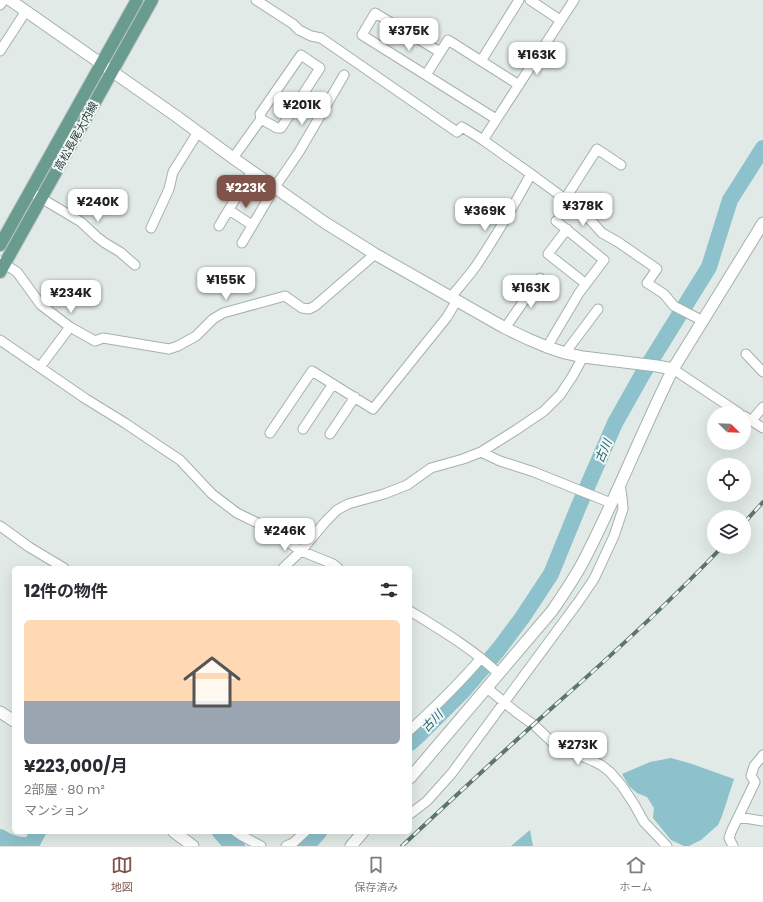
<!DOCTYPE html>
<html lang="ja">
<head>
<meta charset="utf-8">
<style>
	:root { --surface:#fff; --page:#f2f2f3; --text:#2b2b33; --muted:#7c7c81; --line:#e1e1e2; --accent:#7f5349 }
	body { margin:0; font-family:Poppins,"Noto Sans JP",sans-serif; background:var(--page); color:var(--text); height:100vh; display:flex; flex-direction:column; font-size:15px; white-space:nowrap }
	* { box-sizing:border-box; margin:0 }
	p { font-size:13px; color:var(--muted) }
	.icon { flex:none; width:22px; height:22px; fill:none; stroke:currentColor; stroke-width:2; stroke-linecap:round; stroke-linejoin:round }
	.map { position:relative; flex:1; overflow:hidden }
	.details { position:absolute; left:12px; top:566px; width:400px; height:268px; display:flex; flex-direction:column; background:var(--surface); border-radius:6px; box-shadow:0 4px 16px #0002 }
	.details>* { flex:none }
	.needle { width:26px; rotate:113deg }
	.tools { position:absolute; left:707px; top:406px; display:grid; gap:8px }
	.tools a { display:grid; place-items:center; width:44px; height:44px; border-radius:50%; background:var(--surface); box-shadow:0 4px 16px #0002; font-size:20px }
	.price { position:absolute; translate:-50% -34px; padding:0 9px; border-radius:8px; background:#fff; color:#222; font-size:13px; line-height:26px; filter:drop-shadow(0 1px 2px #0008) }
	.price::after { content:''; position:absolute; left:50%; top:24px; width:12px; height:9px; margin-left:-6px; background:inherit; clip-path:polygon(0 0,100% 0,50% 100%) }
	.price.on { background:var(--accent); color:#fff }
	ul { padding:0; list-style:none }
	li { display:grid; align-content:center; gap:8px; height:212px; padding:0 12px }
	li+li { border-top:1px solid var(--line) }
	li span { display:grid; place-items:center; height:124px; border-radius:6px; color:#555 }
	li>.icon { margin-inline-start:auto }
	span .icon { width:72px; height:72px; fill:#fffc; stroke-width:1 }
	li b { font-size:17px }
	h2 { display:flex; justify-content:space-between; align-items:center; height:48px; padding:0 12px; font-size:17px }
	.menu { display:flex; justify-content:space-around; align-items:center; height:56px; border-top:1px solid var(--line); background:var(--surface); font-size:11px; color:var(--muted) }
	.menu a { display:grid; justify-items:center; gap:2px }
	.menu .on { color:var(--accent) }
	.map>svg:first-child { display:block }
</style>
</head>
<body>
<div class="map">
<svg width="763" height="846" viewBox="0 0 763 846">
	<rect width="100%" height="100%" fill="#e1eae6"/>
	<!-- water -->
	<path fill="#8dc1cb" d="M671,758L692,764L734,779L722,816L718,825L701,840L689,846H684L671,840L653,818L654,808L647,797L637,793L629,786L622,774L650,762Z
		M530,830L533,846H511Z"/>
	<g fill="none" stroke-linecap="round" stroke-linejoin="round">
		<!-- canal -->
		<path stroke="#8dc1cb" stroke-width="9" d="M308,846L312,840"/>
		<!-- river -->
		<path stroke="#8dc1cb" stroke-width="16" d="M410,743L418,736L463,691L498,650L522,618L551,574L578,508L615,423L642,375L709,267L730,200L763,148
			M220,832L227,840L237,846
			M0,837C9,843 20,846 31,845L38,832
			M300,846L312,840L319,832"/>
		<!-- minor casing -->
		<g stroke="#a4b1ad" stroke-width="11">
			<path id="minor" d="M256,0L293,24L299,30L311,36L321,38L457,132L462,127L483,140L531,174L584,213L602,233L618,242L657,269L647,283L664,294L674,306L703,321
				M530,0L560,20
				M0,5L4,0
				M0,51L26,11
				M440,52L375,13L362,35L496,119
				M481,61L519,0
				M426,75L448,40L519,85
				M483,140L574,0
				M233,158L261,119L260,114L301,55L320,68L281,128H277L261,119
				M36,195L81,222L97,237L105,243L120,252L135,265
				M565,199L597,149L621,165
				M229,210L252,225
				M219,226L252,171
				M151,228L169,189L173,172L198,132
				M567,229L548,254L586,284
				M242,243L275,187L299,152L344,75
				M0,261L17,272L41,305L70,327L40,367
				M451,297C459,287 468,277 476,266C496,236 514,205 531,174
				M70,327L95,341L103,338L169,349L178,346L196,336L213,319L223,313L285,296L302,308L309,309L315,306L375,254
				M505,328L540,278
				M0,340L86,399L125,423L159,446L180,460L212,494L237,513L268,528L301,551L333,564L338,568
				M547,347L579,293L604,260L556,221
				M565,353L598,309
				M746,354L763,372
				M673,369L739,413
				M744,416L763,428
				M751,421L763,407
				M303,429L333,384
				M270,433L312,371L373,409L447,317L457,300
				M330,434L355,397
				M481,452L500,461L534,472L611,503
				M0,526L29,547L64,568
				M283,568L301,551L326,521L337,510L348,504L384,494L407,485L431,468L463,459L481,452L516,430L544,411L560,395L572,377L583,357
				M410,611C441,630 473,649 499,674
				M487,688L516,712L534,725L552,742L560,747L593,761L601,765L610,772L622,786L634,804L644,822L667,846
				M410,730C435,707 459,684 481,658
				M410,814L427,801L452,773L579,601L594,579L614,536L623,509L622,497L620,485
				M738,817L763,821
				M236,832L242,836L261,846
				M286,846L293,843L305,832
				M733,846L729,838L731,832L755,782L751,776L754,766L763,755"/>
		</g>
		<!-- tertiary casing -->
		<g stroke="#a4b1ad" stroke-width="13">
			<path id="tertiary" d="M10,0L176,116L233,158L324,222L375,254L505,328L528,339L547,347L565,353L583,357L657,366L673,369
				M0,712L14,721
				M410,778L552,611C563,595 574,579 583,562C616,499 641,433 673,369L763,223
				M174,832L193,846
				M351,846L363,832"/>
		</g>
		<!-- primary casing -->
		<g stroke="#bdc4c2" stroke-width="14">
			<path id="primary" d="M0,245L137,0
				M0,272L152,0"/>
		</g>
		<!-- minor -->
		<use href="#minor" stroke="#fff" stroke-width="9"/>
		<!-- tertiary -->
		<use href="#tertiary" stroke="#fff" stroke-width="11"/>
		<!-- primary -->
		<use href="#primary" stroke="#699c8f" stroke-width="12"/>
		<!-- rail casing -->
		<g stroke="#5d756f" stroke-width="4">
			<path id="rail" d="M744,523L763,502
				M402,846C452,799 503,752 554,706C612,655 669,603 722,547"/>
		</g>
		<!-- rail -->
		<use href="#rail" stroke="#f1f7f4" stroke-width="2.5" stroke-dasharray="8" stroke-linecap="butt"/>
	</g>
	<g text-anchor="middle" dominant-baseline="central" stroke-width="4" stroke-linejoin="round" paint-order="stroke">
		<!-- street labels -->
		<g font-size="11" fill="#233933" stroke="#f1f7f4">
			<text transform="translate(76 136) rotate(-61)">高松長尾大内線</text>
		</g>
		<!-- water labels -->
		<g font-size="12" font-style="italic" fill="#226270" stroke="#f1f7f4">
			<text transform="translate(603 451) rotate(-67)">古川</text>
			<text transform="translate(432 721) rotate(-47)">古川</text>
		</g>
	</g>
</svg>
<div class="tools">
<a><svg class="needle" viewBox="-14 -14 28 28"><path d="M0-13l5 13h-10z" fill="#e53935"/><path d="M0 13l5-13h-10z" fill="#7c7c81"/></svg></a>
<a><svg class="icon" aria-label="locate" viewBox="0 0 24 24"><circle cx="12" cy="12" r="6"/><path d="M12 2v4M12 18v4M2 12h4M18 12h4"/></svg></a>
<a><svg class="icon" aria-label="layers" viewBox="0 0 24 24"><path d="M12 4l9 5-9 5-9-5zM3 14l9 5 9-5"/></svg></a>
</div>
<b class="price" style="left:409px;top:52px">¥375K</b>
<b class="price" style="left:537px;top:76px">¥163K</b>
<b class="price" style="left:302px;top:126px">¥201K</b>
<b class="price on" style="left:246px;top:209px">¥223K</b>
<b class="price" style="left:98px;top:223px">¥240K</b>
<b class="price" style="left:583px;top:227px">¥378K</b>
<b class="price" style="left:485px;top:232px">¥369K</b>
<b class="price" style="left:226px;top:301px">¥155K</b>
<b class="price" style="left:531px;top:309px">¥163K</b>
<b class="price" style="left:71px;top:314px">¥234K</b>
<b class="price" style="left:285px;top:552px">¥246K</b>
<b class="price" style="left:578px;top:766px">¥273K</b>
<section class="details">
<h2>12件の物件<svg class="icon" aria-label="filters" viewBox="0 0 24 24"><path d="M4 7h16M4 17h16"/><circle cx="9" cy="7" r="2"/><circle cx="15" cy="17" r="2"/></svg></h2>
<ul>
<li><span style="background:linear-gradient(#ffd9b3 65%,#9aa5b1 0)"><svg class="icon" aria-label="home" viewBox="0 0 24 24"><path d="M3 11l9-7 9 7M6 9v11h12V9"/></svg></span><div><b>¥223,000/月</b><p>2部屋 · 80 m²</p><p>マンション</p></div></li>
</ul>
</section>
</div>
<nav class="menu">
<a class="on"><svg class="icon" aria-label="map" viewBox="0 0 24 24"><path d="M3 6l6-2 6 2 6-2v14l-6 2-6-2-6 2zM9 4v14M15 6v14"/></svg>地図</a>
<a><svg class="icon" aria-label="saved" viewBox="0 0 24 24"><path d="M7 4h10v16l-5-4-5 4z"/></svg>保存済み</a>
<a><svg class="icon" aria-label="home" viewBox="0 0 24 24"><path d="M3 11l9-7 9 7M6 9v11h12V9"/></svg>ホーム</a>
</nav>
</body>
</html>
